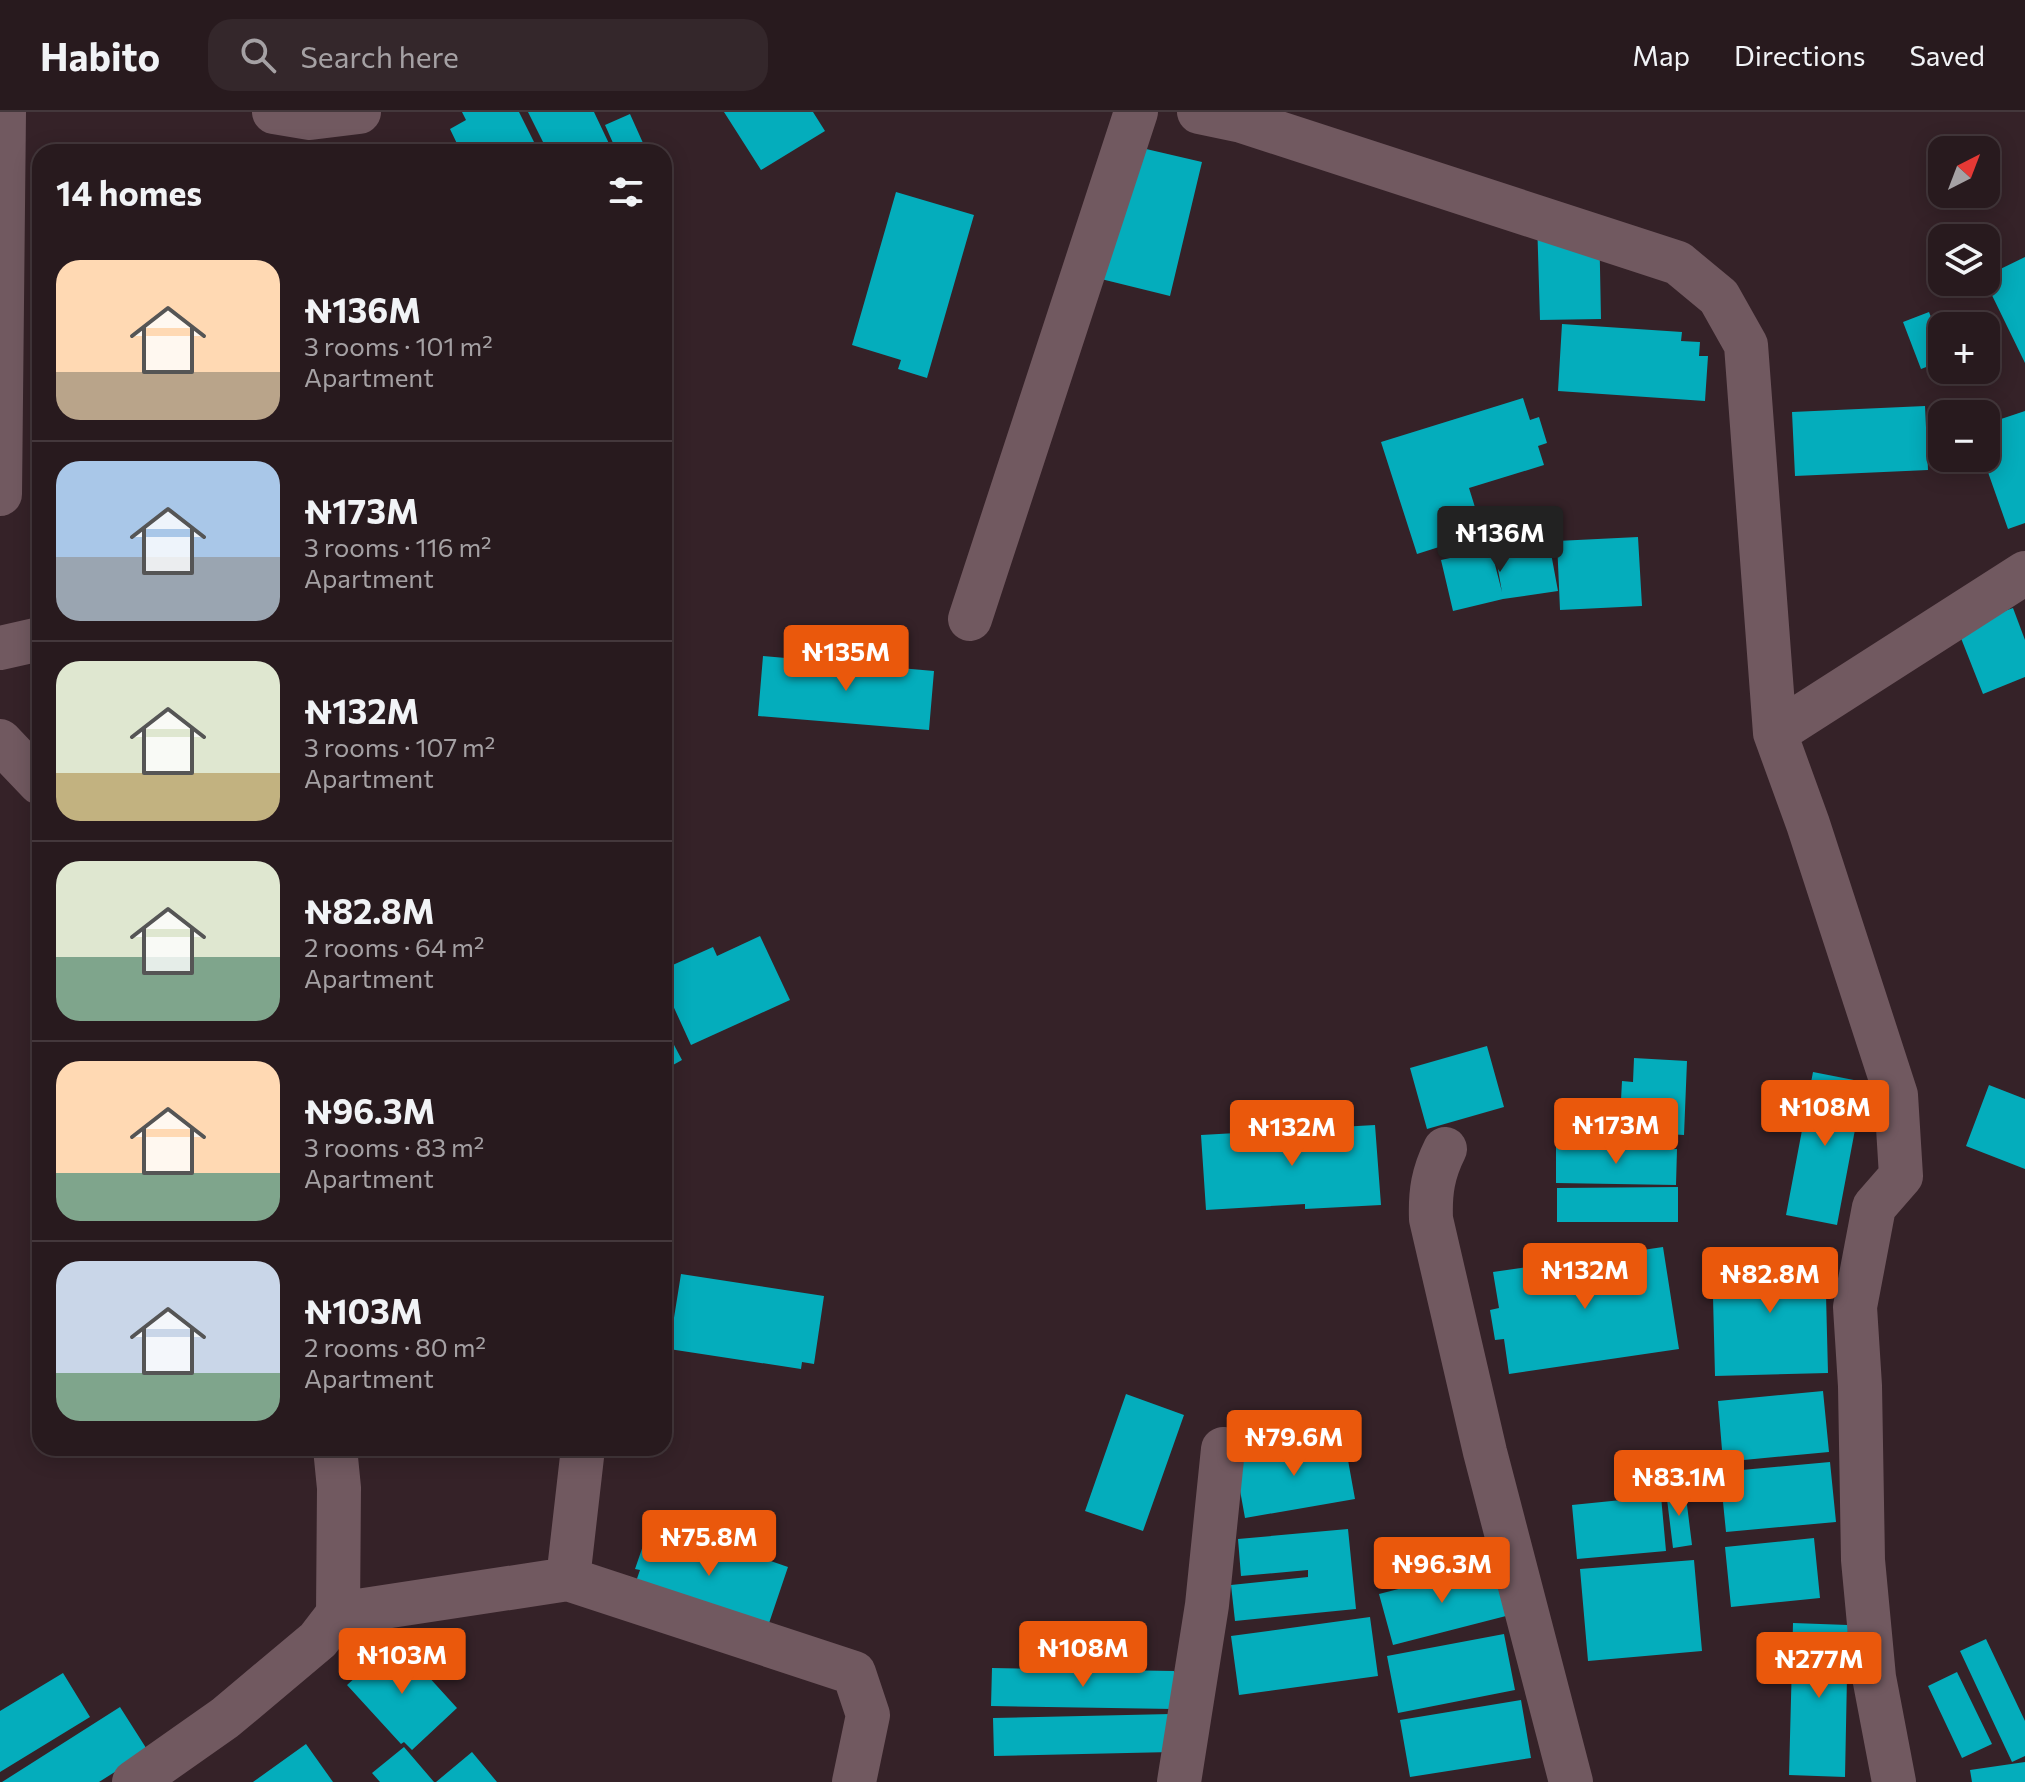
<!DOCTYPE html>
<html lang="en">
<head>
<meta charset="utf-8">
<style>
	:root { --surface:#281a1e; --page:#34272b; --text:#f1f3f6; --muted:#a5a1a4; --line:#44383c; --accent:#ea580c }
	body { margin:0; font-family:Commissioner,sans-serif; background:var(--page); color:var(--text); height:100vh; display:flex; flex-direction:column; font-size:30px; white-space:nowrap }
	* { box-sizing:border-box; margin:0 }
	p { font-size:26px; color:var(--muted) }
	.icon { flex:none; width:44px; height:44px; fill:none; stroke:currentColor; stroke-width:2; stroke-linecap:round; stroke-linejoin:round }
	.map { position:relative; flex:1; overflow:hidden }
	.details { position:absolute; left:32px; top:32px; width:640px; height:1312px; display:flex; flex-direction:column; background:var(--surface); border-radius:24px; box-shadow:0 4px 20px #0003,0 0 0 2px var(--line) }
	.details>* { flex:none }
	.needle { width:52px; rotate:42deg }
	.tools { position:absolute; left:1928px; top:24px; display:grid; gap:16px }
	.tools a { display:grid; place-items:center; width:72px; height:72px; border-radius:16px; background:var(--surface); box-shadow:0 4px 20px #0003,0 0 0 2px var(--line); font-size:40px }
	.price { position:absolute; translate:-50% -68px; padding:0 18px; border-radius:8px; background:var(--accent); color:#fff; font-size:26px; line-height:52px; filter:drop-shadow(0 2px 4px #0008) }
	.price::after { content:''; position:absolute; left:50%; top:48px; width:24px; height:18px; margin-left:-12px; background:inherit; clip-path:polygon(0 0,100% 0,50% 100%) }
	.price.selected { background:#222; color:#fff }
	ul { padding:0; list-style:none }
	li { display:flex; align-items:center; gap:24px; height:200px; padding:0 24px }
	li+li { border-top:2px solid var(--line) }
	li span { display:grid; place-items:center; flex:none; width:224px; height:160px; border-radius:24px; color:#555 }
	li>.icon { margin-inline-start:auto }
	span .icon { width:96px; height:96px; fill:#fffc; stroke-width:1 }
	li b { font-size:34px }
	h2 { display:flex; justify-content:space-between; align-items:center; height:96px; padding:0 24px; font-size:34px }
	header { display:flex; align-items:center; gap:48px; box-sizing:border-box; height:112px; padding:0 40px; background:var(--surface); border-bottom:2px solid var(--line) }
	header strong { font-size:38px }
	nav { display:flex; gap:44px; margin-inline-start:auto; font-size:28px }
	.search { width:560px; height:72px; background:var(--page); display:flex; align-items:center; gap:20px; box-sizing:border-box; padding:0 28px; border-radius:24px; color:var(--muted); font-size:30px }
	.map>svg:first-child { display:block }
</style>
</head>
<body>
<header>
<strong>Habito</strong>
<div class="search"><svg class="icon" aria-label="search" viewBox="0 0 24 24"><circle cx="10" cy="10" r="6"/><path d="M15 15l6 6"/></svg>Search here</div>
<nav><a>Map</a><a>Directions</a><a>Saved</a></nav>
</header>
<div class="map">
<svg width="2025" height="1670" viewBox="0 0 2025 1670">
	<rect width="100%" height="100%" fill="#352228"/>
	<!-- building -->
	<path fill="#04adbc" d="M462,0H519L539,40H461L450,17L466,8Z
		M528,0H594L613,40H548Z
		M724,0H813L825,19L761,58Z
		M630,2L643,31L624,40H617L605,13Z
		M1129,33L1202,50L1170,184L1097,166Z
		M896,80L974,103L927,266L898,257L901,248L852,233Z
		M1599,106L1601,207L1540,208L1537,107Z
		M2025,145V251L1986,171V164Z
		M1929,200L1942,233V249L1921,257L1903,210Z
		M1562,212L1682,220L1681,229L1700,230L1699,244H1708L1705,289L1558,279Z
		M1523,286L1530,308L1539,305L1547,331L1538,334L1544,353L1469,376L1483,421L1417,442L1381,330Z
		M1925,294L1928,358L1795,364L1792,300Z
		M2025,299V411L2008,417L1983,346H1986V312Z
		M1548,425L1558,479L1503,487L1453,499L1441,448L1491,437L1502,480L1494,435Z
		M1638,425L1642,494L1560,498L1557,429Z
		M2013,496L2025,528V565L1983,582L1957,516Z
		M763,544L934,559L929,618L758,604Z
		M760,824L790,888L691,933L665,876L673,872L666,856L713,835L717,844Z
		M664,914L682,948L664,958Z
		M1487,934L1504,995L1427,1017L1410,956Z
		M1634,946L1687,949L1684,1023L1631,1020V1008L1620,1007L1622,969L1633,970Z
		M1813,960L1864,970L1837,1113L1786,1103Z
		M1989,973L2025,987V1057L1966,1034Z
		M1375,1013L1381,1093L1305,1097V1092L1206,1098L1201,1023Z
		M1556,1035L1677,1037L1676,1073L1556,1071Z
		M1678,1075V1110H1557V1076Z
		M1663,1135L1679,1237L1509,1262L1504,1227L1495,1228L1490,1198L1499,1196L1493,1160Z
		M1825,1143L1828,1261L1715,1264L1712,1145Z
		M664,1160L671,1161L665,1188H664Z
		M681,1162L824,1184L814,1252L802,1250L801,1257L669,1237Z
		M1823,1279L1829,1340L1723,1350L1718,1289Z
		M1126,1282L1184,1303L1143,1419L1085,1399Z
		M1344,1326L1355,1387L1245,1406L1234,1345Z
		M1830,1350L1836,1410L1726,1420L1720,1360Z
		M1685,1377L1692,1433L1673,1436L1666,1379Z
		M1661,1384L1666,1439L1577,1447L1572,1393Z
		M656,1409L788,1455L765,1523L633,1478L640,1458L635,1457L645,1428L650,1429Z
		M1348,1417L1356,1497L1235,1509L1231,1473L1308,1465V1458L1241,1464L1238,1427Z
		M1814,1426L1820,1486L1731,1495L1725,1435Z
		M1694,1448L1702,1539L1588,1549L1580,1457Z
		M1492,1453L1506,1504L1393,1533L1379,1482Z
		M1370,1505L1378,1564L1239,1583L1231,1524Z
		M1793,1511L1848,1513L1845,1665L1789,1663Z
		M1504,1522L1515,1578L1398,1601L1387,1544Z
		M1986,1527L2025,1609V1644L2012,1650L1960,1539Z
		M396,1529L457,1596L412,1638L404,1630L401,1632L347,1573Z
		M992,1556L1174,1559V1597L991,1594Z
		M1957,1560L1992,1632L1962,1646L1928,1574Z
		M63,1561L90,1605L0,1660V1599Z
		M1521,1588L1531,1646L1410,1665L1400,1608Z
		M120,1595L148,1639L99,1670H2Z
		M1171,1602L1172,1640L994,1644L993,1606Z
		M306,1632L333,1670H253Z
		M404,1635L434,1670H380L372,1661Z
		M472,1640L497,1670H436Z
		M2025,1650V1670H1972L1970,1658Z"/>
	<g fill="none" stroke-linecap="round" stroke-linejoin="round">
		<!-- minor -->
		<path stroke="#715960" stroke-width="44" d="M274,0L310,6L359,0
			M1199,0L1242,9L1678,151L1719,185L1746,233L1775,621L1808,712L1896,983L1901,1064L1874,1095L1855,1195L1860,1274L1863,1448L1874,1565L1894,1670
			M0,382L4,0
			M970,507L1136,0
			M0,536L40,527
			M1775,621L2025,461
			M0,629L40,671
			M1445,1037C1433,1061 1430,1080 1431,1107L1485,1340L1571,1670
			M568,1467L583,1336
			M338,1502L568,1467L854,1561L868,1603L854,1670
			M134,1670L225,1606L318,1528L338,1502L339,1376L335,1336
			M1179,1670L1207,1493L1223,1337"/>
	</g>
</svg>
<div class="tools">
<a><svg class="needle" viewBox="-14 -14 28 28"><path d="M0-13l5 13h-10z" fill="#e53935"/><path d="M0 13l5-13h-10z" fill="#a5a1a4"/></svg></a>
<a><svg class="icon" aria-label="layers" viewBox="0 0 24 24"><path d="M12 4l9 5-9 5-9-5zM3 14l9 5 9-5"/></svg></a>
<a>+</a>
<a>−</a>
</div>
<b class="price selected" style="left:1500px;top:462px">₦136M</b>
<b class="price" style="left:846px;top:581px">₦135M</b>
<b class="price" style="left:1825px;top:1036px">₦108M</b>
<b class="price" style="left:1616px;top:1054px">₦173M</b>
<b class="price" style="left:1292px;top:1056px">₦132M</b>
<b class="price" style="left:1585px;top:1199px">₦132M</b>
<b class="price" style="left:1770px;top:1203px">₦82.8M</b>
<b class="price" style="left:1294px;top:1366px">₦79.6M</b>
<b class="price" style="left:1679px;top:1406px">₦83.1M</b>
<b class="price" style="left:709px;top:1466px">₦75.8M</b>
<b class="price" style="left:1442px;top:1493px">₦96.3M</b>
<b class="price" style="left:1083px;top:1577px">₦108M</b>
<b class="price" style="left:402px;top:1584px">₦103M</b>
<b class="price" style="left:1819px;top:1588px">₦277M</b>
<section class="details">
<h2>14 homes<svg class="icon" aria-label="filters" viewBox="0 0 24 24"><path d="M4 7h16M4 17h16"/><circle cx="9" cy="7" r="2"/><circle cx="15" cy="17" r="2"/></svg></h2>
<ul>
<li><span style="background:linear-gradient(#ffd9b3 70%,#b9a48a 0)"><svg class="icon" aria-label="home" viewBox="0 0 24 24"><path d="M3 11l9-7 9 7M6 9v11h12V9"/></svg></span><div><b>₦136M</b><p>3 rooms · 101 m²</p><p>Apartment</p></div></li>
<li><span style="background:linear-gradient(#a9c7e8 60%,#9aa5b1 0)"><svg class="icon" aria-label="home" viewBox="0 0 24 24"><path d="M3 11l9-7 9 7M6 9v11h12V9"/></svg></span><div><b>₦173M</b><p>3 rooms · 116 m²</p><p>Apartment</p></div></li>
<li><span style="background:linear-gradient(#dfe7d0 70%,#c2b280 0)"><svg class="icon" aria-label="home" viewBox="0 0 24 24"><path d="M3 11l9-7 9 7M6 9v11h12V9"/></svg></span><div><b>₦132M</b><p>3 rooms · 107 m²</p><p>Apartment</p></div></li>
<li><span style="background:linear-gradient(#dfe7d0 60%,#7fa58c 0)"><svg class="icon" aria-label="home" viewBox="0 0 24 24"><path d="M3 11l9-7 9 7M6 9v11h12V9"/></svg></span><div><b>₦82.8M</b><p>2 rooms · 64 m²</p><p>Apartment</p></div></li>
<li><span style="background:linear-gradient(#ffd9b3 70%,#7fa58c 0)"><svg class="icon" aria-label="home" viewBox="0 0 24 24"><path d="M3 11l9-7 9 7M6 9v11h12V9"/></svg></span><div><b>₦96.3M</b><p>3 rooms · 83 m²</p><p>Apartment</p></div></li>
<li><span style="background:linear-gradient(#c9d6e8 70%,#7fa58c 0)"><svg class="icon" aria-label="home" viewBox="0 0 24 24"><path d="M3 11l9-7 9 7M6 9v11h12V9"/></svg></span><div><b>₦103M</b><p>2 rooms · 80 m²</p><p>Apartment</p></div></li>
</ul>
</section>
</div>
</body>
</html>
